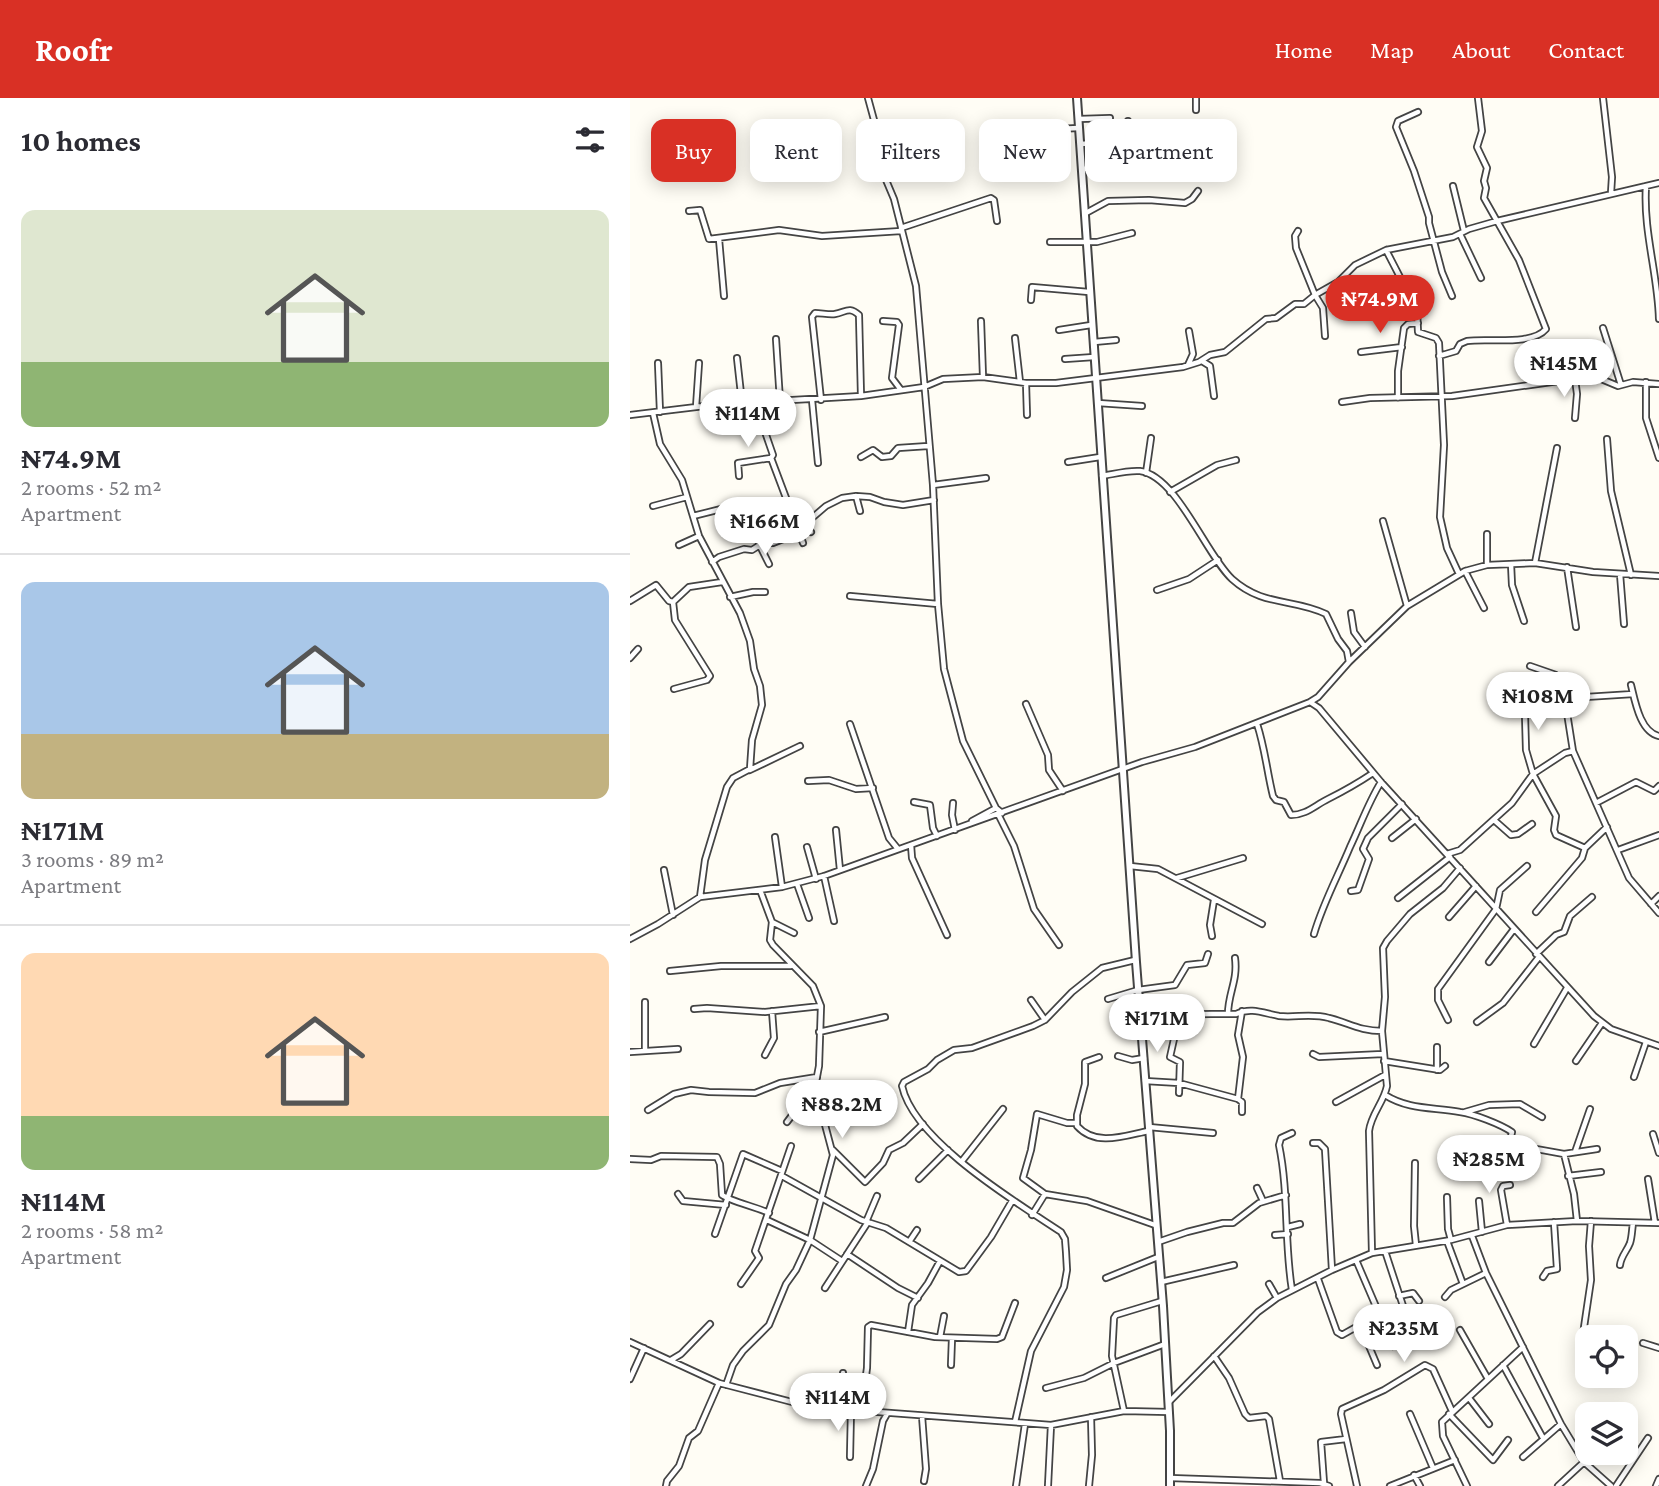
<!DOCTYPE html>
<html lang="en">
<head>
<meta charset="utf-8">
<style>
	:root { --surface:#fff; --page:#f7f7f7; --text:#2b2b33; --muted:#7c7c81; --line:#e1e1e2; --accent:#d93025 }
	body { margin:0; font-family:"Crimson Pro",serif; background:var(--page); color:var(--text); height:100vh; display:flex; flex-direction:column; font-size:26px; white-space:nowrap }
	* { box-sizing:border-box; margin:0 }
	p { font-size:23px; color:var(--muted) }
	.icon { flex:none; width:38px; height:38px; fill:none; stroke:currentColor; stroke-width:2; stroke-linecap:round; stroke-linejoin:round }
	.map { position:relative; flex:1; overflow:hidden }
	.details { display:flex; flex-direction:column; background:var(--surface); width:630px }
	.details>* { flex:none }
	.guide { position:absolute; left:21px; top:21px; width:665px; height:63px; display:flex; gap:14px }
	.tools { position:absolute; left:945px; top:1227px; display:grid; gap:14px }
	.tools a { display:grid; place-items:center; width:63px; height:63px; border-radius:14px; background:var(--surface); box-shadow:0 4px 18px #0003; font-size:35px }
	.price { position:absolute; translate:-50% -60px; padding:0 16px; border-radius:24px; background:#fff; color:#222; font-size:23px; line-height:46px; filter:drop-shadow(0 2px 4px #0008) }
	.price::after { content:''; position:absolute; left:50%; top:42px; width:21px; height:16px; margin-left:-10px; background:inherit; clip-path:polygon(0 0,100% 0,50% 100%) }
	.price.selected { background:var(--accent); color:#fff }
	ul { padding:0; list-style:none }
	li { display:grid; align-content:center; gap:14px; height:371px; padding:0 21px }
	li+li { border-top:2px solid var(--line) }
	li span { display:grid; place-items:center; height:217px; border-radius:14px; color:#555 }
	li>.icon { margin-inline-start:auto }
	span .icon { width:126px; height:126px; fill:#fffc; stroke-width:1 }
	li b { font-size:30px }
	h2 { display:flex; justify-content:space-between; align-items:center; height:84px; padding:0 21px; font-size:30px }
	.chip { padding:0 24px; border-radius:14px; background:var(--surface); box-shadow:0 4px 18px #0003; font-size:24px; line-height:63px }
	.chip.selected { background:var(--accent); color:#fff }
	header { display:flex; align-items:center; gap:42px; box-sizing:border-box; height:98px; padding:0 35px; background:var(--accent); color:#fff }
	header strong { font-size:33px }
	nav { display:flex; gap:38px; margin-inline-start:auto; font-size:24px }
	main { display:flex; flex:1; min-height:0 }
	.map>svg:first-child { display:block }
</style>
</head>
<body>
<header>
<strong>Roofr</strong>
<nav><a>Home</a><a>Map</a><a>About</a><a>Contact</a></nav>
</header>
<main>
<section class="details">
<h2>10 homes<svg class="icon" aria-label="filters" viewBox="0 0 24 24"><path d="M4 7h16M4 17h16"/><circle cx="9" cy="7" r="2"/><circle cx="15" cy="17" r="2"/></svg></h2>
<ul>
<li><span style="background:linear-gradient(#dfe7d0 70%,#8fb573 0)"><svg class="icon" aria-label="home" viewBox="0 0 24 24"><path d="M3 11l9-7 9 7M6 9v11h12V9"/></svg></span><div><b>₦74.9M</b><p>2 rooms · 52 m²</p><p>Apartment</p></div></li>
<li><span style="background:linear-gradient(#a9c7e8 70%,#c2b280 0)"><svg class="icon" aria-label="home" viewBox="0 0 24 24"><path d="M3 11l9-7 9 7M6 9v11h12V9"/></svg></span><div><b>₦171M</b><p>3 rooms · 89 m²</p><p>Apartment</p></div></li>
<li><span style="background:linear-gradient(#ffd9b3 75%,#8fb573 0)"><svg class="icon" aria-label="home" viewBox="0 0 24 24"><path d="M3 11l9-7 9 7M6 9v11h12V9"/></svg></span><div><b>₦114M</b><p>2 rooms · 58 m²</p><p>Apartment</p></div></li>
</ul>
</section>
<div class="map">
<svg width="1029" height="1388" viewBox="0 0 1029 1388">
	<rect width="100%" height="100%" fill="#fffdf5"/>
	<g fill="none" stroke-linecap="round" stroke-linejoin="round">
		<!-- minor casing -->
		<g stroke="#444" stroke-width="8">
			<path id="minor" d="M238,0L253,55L256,82L264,101L286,188L303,387L308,506L314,571L333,643L366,710L372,715
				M566,0V12
				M973,0L982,79L981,95
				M788,14L768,23L766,29L784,73L799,119V125L812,174L822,198
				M449,21L480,20
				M498,23L499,67
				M450,46L468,45
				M363,54L358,37L360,34L449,30
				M452,71L519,66
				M823,88L834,133
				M1016,88C1013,133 1028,177 1029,221
				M59,113L70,112L79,141L149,132L192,138L271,133
				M456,115L478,103L519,102L555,105L562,101L568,93
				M271,130L361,100L364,102L367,123
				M668,133L665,138L666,150L685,197L693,210L695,238
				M830,136L851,180
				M89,141L94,198
				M420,144H467L502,135
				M756,152L787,212L788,234L806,240L809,245L814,347L810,419L817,450L829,476
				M401,202L402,189L459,194
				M253,223L267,224L269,227L262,280L271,292
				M351,223L353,279
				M973,230L991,287
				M429,232L461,227
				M385,240L390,284
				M146,241L150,303
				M464,244L486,242
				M731,254L772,249
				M948,255L952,279
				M809,258L826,253L830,246L837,243C858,240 902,248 916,231L889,162L854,100L856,90L854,83L857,70L847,49L852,33L848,0
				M107,260L112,305
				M435,261L464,259
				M572,263L580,268L584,298
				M28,265L30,314
				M558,267L563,256L559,233
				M945,281L947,296L945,320
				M1016,284V320L1029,360
				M396,285L397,317
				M768,300V273L774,230L778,226L788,225
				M182,302L188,365
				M191,302L182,219L185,215C191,215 200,217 205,216C216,214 219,208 229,217L231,298
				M712,304L740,300L822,298L964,278L988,288L1003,284L1029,286
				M125,305L143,357L141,360L173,445
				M468,305L512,308
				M66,309L69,265
				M23,315L30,346L52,382L69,438L110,515L120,543L124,571L130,588L132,607L122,642L120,671L103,680L97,689L75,762L70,799
				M0,317L91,306L231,298L294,289L313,281L353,279L396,285H426L553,269L569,264L580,257L595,254L636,221L646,220L665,206H674L685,197L708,184L725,167L756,152L823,139L839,131L867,123L1029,85
				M977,341L981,393L1001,477
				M231,359L243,352L252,359L261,358L268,350L298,348
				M438,364L470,359
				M516,375L521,340
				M109,378L108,365L141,360
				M472,378C484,376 498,372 510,373C547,378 576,457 602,481C633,509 663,500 696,516L708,541L717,553L719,564
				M303,387L356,380
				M540,394L587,367L606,362
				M226,398L230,413
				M23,408L57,399
				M63,418L99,409
				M753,423L777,508
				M175,426L181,434
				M857,436V467
				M129,446L139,466
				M49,447L69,438
				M82,464L89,459L114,451L122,452L133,445H143L161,438L196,408L212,400L226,398L240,399L254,404L273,407L304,402
				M905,465L927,350
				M881,466L882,487L894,523
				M937,469L946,529
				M835,473L854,510
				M990,476L994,526
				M527,492L559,481L588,462
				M220,498L308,506
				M100,499L123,494H135
				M0,503L26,487L39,503L43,504
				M721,515L724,534L735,549
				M0,560L8,551
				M900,568L926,577L925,597
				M1001,587C1005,603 1010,634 1029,638
				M44,591L77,582L80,578L45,522L43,504L59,489L92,484
				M940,600L937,615L943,653L999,780L1029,815
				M680,604L689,610L751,684L964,918L981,931L1029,948
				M396,606L418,657L419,672L433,693
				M220,626L259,740L268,751
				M627,626C635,650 637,674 643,698L646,702L654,704L661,717C676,717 684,708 698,701C714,693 728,685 743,675
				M120,672L170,648
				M178,683L199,682L226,691L243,690
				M284,704L300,707L303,730L307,738
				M323,705L322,717L325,732
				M966,705L1006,684L1024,693L1029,688
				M368,716L384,748L404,811L429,847
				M864,722L881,737L888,736L902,726
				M342,723L366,710
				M206,732L210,772
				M145,739L152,789
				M762,740L786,721
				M281,747L282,760L317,837
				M177,749L186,781
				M955,750L926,737L924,732L926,718L903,676L896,652L895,617L899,593L902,591L940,600L1003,596
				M988,752L1029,737
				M817,756L830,752L882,705L903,676L935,655L943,653
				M500,768L528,771L632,826
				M34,772L43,817
				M194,778L204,823
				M547,780L613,760
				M167,786L179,820
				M721,793L728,792L739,761L733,751L738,740L772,706
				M768,800L820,759
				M1021,806L1029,798
				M906,814L952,760L955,750L977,729
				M819,819L846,788
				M142,824L164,835
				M684,836C693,805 708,778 720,749C731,726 738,705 751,684
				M582,838L580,827L584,802
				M0,841L28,826L70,799L152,789L194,778L512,664L565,649L680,604L688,599L719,564L777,508L835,473L857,467L905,465L963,474L1029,478
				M906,856L926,837L934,834L940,818L962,799
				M859,864L884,831
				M40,873L91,868H161
				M478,901L508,892L545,887L557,867L575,865L578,856
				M401,902L415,922
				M64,911L77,910L135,914L191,908
				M510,913C518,912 523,919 531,918C555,915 581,916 606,916C621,909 633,915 649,918C665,920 681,915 699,920C719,925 730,933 752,933
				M598,916C598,895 608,883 605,860
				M818,922L808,902V891L866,811L870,792L897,768
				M847,924L873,905L909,859
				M546,932L540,959L550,964L549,995
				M189,934L255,919
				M512,934L539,932L563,934
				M904,946L937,890
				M15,953V904
				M0,954L48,951
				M683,956L689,959L753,956
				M135,957L144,940L142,913
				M488,958L502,962L514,960
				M469,959L455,964V986L447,1017V1028C466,1049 494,1038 518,1033
				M754,963L810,972L815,968
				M946,963L972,925
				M807,972V949
				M1004,979L1016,944
				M515,983L549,985L608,1001L612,1004V1014
				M755,997C779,1012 803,1009 830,1014C844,1016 870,1026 882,1034L880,1043L884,1047L934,1056L967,1051
				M608,1001L613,959L608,937L612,913
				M706,1004L755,977
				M18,1012L44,996L61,992L79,994L125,995L150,985L187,979
				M835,1014L859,1007L890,1006L912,1019
				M157,1024L166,1012L190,1003
				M446,1025H437L407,1016L401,1052L393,1080L415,1096L457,1103L525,1127
				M519,1029L583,1035
				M662,1035L651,1040L649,1047C659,1095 654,1144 662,1192
				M1023,1036L1029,1055
				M683,1045H689L695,1051L702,1172
				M203,1052L235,1084L253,1065L259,1052L273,1045L293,1026
				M945,1054L960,1011
				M934,1056L944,1096L947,1123
				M0,1061L21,1062L31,1058L87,1059L90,1066L92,1097C100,1103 126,1109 139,1115
				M332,1063L373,1011
				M785,1065L784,1128L786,1147
				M152,1078L231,1122L256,1130L329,1174L336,1173L361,1139L382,1103
				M938,1078L971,1074
				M289,1081L318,1052
				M1018,1081L1025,1125
				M627,1090L633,1103
				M48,1096L53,1103L96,1107
				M817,1099L818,1131L821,1142
				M849,1103L852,1134
				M402,1117L415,1096
				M137,1122L180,1142L212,1163
				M236,1124L247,1098
				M877,1127L871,1092L873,1088L880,1087
				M658,1129L670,1126
				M85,1136L113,1056L152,1073
				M645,1137L658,1136
				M842,1138L856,1175L931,1326L954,1364L981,1388
				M817,1143L833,1186
				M279,1144L287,1132
				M528,1144L557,1134L593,1125H603L629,1105L656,1097
				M755,1153L776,1217L799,1214
				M742,1155L739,1033C741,1016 754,1004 757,988L752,933L755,899L753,850L757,843L780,816L813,790L830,770
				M217,1156L268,1190L288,1200
				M726,1162L763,1248
				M990,1167C991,1158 997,1153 1000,1145C1002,1139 1002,1131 1003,1125
				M913,1179L917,1173L927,1171L924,1124
				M476,1180L528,1159
				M688,1181L707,1234L712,1237L728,1228L731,1229L747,1267
				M531,1184L604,1167
				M111,1186L129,1160L125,1153L161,1048
				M639,1186L647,1200
				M195,1190L238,1124
				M769,1198L783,1195L789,1203
				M815,1199L821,1192L856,1175
				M830,1232L858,1281
				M278,1234L282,1207L298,1185L310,1163
				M953,1236L961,1182L959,1148L961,1123
				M310,1239L314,1218
				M0,1244L89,1285L181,1309L421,1327L494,1313L539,1314
				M1013,1245L1029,1250
				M584,1258L599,1280L615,1316L619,1320L636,1318L639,1321L650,1383
				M41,1262L51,1256L80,1226
				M321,1267L322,1240
				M873,1267L913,1340
				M0,1281L14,1250
				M96,1287L103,1267L113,1253L139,1227L156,1186L166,1172L180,1142L203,1057L185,989L189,968L191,908L183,888L143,847L140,842L142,824L130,792
				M416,1290L454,1280L484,1265L535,1246
				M839,1300L859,1326
				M539,1304L628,1214L647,1200L702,1172L742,1155L821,1142L877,1127L947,1123L1029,1125
				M211,1311L213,1275
				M231,1313L237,1270L238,1229L241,1227L305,1239L367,1241L372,1239L385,1205
				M494,1313L482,1258L484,1220L486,1217L532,1203
				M780,1316L803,1370
				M819,1316L863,1362L878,1342
				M292,1318L296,1371L294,1383
				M385,1324L401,1253L434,1189L437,1172L436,1154L435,1141L431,1134C386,1104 284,1043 272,988L274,984L298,971L307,962L324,952L342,950L403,928L415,922L442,894L472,870L505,862
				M220,1359L221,1312
				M893,1359L931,1326
				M784,1377L790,1388
				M540,1380L690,1385L699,1388
				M694,1385L691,1344L716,1341
				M36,1388L37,1383L49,1368L59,1340L68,1333L89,1285
				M236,1388L243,1371L253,1323L257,1316
				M386,1388L395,1326
				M418,1388L421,1327
				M459,1388L462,1357L461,1319
				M727,1388L711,1316L712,1311L754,1292L795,1267L803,1271L822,1313
				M760,1388L825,1362
				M837,1388L813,1338L812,1324L893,1249
				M928,1388L954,1364
				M986,1388L1018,1340
				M1026,1388L1029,1381"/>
		</g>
		<!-- tertiary casing -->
		<g stroke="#444" stroke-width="10">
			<path id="tertiary" d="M447,0L506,864L533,1208L540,1333V1388"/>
		</g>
		<!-- minor -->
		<use href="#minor" stroke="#fff" stroke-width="4.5"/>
		<!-- tertiary -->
		<use href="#tertiary" stroke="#fff" stroke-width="6"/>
	</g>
</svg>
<div class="tools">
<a><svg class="icon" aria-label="locate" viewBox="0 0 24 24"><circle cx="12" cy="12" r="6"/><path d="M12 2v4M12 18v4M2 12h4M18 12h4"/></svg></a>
<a><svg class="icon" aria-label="layers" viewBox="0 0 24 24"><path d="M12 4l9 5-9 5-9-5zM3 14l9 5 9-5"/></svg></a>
</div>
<b class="price selected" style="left:750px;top:237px">₦74.9M</b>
<b class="price" style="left:934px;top:301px">₦145M</b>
<b class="price" style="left:118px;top:351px">₦114M</b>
<b class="price" style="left:135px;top:459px">₦166M</b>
<b class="price" style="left:908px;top:634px">₦108M</b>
<b class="price" style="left:527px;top:956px">₦171M</b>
<b class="price" style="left:212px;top:1042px">₦88.2M</b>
<b class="price" style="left:859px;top:1097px">₦285M</b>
<b class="price" style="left:774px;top:1266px">₦235M</b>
<b class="price" style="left:208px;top:1335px">₦114M</b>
<div class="guide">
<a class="chip selected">Buy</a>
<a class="chip">Rent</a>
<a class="chip">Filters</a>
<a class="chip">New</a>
<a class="chip">Apartment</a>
</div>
</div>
</main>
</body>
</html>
